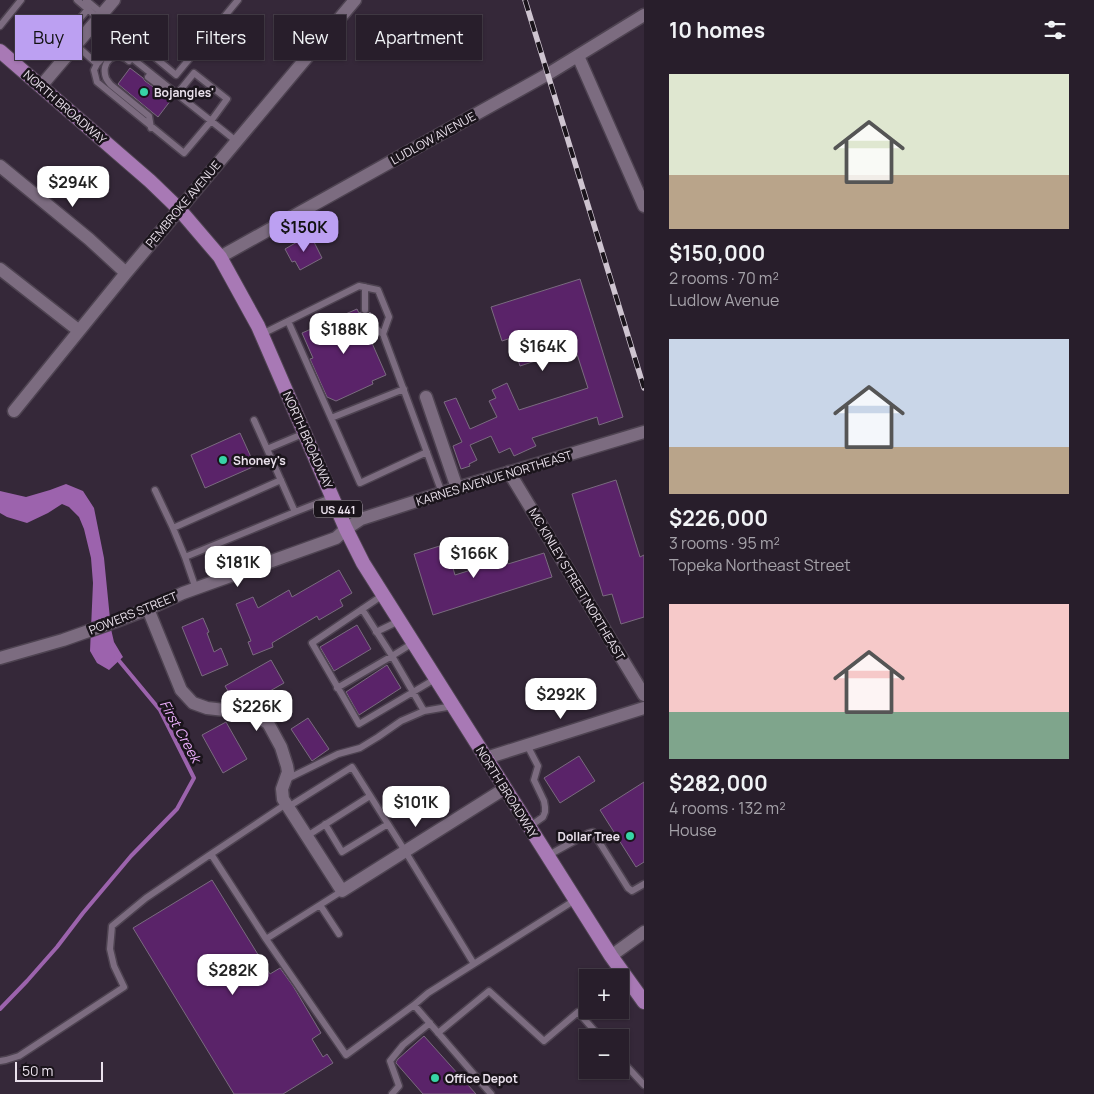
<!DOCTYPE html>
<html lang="en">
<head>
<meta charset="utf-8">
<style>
	:root { --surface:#281e2b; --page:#342b37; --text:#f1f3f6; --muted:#a5a2a9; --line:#443c47; --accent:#bca0f2 }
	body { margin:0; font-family:Manrope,sans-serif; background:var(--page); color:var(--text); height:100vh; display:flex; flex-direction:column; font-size:19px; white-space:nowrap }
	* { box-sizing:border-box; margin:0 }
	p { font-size:16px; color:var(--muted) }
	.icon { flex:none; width:28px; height:28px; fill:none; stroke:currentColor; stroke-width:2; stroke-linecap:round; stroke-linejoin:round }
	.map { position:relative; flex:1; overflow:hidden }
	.side { display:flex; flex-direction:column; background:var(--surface); width:450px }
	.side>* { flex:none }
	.hud { position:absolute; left:15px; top:15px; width:475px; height:45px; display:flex; gap:10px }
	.tools { position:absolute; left:579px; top:969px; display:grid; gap:10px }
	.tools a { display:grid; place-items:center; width:50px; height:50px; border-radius:0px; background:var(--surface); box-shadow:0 1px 4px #0004,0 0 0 1px var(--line); font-size:25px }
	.scale { position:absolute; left:15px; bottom:12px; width:88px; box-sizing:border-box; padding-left:5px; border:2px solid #eae1ec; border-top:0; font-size:14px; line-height:18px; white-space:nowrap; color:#eae1ec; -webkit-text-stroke:4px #1a141b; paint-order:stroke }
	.price { position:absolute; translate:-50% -42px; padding:0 11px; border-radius:10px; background:#fff; color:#222; font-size:16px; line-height:32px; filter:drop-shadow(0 1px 2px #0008) }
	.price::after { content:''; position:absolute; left:50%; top:30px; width:15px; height:11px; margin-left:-8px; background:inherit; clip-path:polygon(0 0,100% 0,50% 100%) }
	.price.current { background:var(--accent); color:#111 }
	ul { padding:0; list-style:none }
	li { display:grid; align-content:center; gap:10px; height:265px; padding:0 25px }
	li span { display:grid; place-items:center; height:155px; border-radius:0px; color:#555 }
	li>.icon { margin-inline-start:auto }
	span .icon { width:90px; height:90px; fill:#fffc; stroke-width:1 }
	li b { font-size:21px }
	h2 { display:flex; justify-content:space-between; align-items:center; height:60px; padding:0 25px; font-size:21px }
	.pill { padding:0 18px; border-radius:0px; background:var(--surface); box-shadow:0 1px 4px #0004,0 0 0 1px var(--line); font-size:18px; line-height:45px }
	.pill.current { background:var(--accent); color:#111 }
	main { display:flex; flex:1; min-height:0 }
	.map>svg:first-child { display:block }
</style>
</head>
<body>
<main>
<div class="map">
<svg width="644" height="1094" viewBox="0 0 644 1094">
	<rect width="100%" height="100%" fill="#352839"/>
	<!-- water -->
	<path fill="#9c63ad" d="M66,484L83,491L94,508L104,558L111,629L114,642L123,657L109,670L97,663L90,651L93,583L91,558L84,529L79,517L69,507L62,504L48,513L27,523L7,517L0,513V491L26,497L50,490Z"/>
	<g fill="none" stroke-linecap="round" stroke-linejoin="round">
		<!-- stream -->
		<path stroke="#9c63ad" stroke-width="4" d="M0,1009L27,981L57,947L83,913L131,856L177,809L194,778L160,710L116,657"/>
	</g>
	<!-- building -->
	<path fill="#5a2369" stroke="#7a6b7f" d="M130,68L143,78L145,81L171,100L158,117L118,84Z
		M304,238L307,243L313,240L322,258L300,270L295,261L292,262L285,249Z
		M580,279L623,417L599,425L597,417L532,438L536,446L514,456L510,448L499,453L491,436L470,445L477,460L469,464L470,466L461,469L453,446L462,442L444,402L456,398L470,429L497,417L489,401L496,398L492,390L507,383L519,410L588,388L575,348L520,366L511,338L502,341L491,307Z
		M357,309L359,313L360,312L365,315L368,314L370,312L373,321L370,320L367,322L366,327H365L386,375L372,381L373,384L336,401L327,397L310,359L313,358L302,333Z
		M240,433L255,466L205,488L191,455Z
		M616,480L640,557L644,555V617L621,624L612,594L603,596L572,494Z
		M446,544L455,575L506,559L508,564L544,553L552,577L433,615L414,554Z
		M339,570L352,593L340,600L343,606L319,620L317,616L272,643L273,647L253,655L248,642L251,641L236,604L253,597L258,608L289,590L292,597Z
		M203,618L209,632L207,633L214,652L221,648L228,665L202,676L182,627Z
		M357,625L371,649L334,671L320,647Z
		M271,660L284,683L247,704L235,703L225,686Z
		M387,665L401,688L359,715L346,692Z
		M308,718L329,749L312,761L291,729Z
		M226,722L247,759L223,773L202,735Z
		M579,756L595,781L560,803L544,778Z
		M644,782V862L636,867L600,810Z
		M212,880L270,974L280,968L293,986L321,1033L312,1039L323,1057L327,1054L333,1063L283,1094H234L133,928Z
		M424,1036L476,1094H423L396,1063V1062L398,1059Z"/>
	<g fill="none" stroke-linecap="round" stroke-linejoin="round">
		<!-- service casing -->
		<g stroke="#4e4351" stroke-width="9">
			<path id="service" d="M77,0L98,18
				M86,0L176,75L238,0
				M0,26L21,0
				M76,45L97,64
				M66,57L56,47L88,9
				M129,61C115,49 100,62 106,78C106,79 110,84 111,85L149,116L151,128
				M148,77L160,86L167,87
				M177,94L194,73L227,99L211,121L184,153L97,82L94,70L97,64L108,52L122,50C160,81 199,111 236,141
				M365,310V287
				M288,321L360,483L427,452
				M371,325L383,334
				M262,334L359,286L378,290L389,317L383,334L442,493
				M331,418L404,389
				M254,420L267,449L305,433
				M155,490L173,528
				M295,512L333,497
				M185,557L173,528L281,480
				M196,589L185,557L295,512L267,449
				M383,595L312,643L359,724L435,679
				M362,609L392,656L413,643
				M376,632L399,621
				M337,688L392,656L424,711L453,706
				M527,745L538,766L534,780L544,801L545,807V812L543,817L529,827
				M287,779L338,754L360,748L378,737L401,721L424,711
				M288,807L352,767L405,851L474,964
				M325,824L342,852L388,824
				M307,836L370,796
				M211,854L286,804
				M547,856L589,833L593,832L628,888L632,891L644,884
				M320,905L339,934
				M266,939L342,891
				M414,1005L491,1094
				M438,1033L489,991L544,1041L578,1012L601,1038
				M620,1059L644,1085
				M0,1061L6,1060L19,1056L124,987L114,966L110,949L112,926L146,898L211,854L266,939L346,1055L414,1005L428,993L575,900
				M392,1094L399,1086L390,1061L403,1045L430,1023"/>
		</g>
		<!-- minor casing -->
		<g stroke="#4e4351" stroke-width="15">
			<path id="minor" d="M578,56L644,206
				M41,86L114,0
				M0,166L89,239L126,273
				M220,257L548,74L644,15
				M0,269L78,330
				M426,397L457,488
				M14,411L126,273L355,0
				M509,472L644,695
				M148,609L181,690L193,703L207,708L251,713L268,723L281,747L287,766L288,772L282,789L283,799L342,891L504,789
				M0,658L63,640L114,622L148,609L183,593L336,538L346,529L361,519L457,488L644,432
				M486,758L644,708
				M611,956L644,932"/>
		</g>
		<!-- primary casing -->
		<g stroke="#4e4351" stroke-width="16">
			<path id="primary" d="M0,51L150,181L179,209L220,257L258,326L346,529L363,563L611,956L644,1002"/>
		</g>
		<!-- service -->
		<use href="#service" stroke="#7c6c80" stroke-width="6"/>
		<!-- minor -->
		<use href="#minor" stroke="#7c6c80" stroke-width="12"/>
		<!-- primary -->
		<use href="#primary" stroke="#a879b5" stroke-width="14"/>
		<!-- rail casing -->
		<g stroke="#cec4d0" stroke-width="5.5">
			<path id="rail" d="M525,0L644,388"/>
		</g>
		<!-- rail -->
		<use href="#rail" stroke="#1a141b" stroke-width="4" stroke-dasharray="11" stroke-linecap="butt"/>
	</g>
	<!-- markers -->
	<g fill="#37d4a6" stroke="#1a141b" stroke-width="2">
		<circle cx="144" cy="92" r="5"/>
		<circle cx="223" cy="460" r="5"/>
		<circle cx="630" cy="836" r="5"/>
		<circle cx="435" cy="1078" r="5"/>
	</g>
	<g text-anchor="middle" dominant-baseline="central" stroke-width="5" stroke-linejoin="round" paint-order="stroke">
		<!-- shield labels -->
		<rect fill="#1a141b" stroke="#aca4ad" stroke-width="1" x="314" y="500.5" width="48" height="17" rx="4"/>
		<g font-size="11" font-weight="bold" fill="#eae1ec">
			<text x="338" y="509">US 441</text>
		</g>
		<!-- poi labels -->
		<g font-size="12" font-weight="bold" fill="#eae1ec" stroke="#1a141b" text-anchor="start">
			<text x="154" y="92">Bojangles'</text>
			<text x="233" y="460">Shoney's</text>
			<text x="620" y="836" text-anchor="end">Dollar Tree</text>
			<text x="445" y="1078">Office Depot</text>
		</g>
		<!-- street labels -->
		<g font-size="12" fill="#eae1ec" stroke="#1a141b">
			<text transform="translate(65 107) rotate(41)">NORTH BROADWAY</text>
			<text transform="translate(433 138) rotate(-29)">LUDLOW AVENUE</text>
			<text transform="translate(183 204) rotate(-50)">PEMBROKE AVENUE</text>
			<text transform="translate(308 440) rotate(66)">NORTH BROADWAY</text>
			<text transform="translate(494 478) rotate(-17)">KARNES AVENUE NORTHEAST</text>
			<text transform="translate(577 584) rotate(59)">MC KINLEY STREET NORTHEAST</text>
			<text transform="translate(133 613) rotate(-22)">POWERS STREET</text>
			<text transform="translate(507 792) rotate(58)">NORTH BROADWAY</text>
		</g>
		<!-- water labels -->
		<g font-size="14" font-style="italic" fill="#eaadfb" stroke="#1a141b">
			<text transform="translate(181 731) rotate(61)">First Creek</text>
		</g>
	</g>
</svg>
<div class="tools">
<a>+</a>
<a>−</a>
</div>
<div class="scale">50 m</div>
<b class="price" style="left:73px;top:208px">$294K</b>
<b class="price current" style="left:304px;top:253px">$150K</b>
<b class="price" style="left:344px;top:355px">$188K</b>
<b class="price" style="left:543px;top:372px">$164K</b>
<b class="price" style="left:474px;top:579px">$166K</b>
<b class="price" style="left:238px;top:588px">$181K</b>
<b class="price" style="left:561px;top:720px">$292K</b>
<b class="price" style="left:257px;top:732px">$226K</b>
<b class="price" style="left:416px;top:828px">$101K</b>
<b class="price" style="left:233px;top:996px">$282K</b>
<div class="hud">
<a class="pill current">Buy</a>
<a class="pill">Rent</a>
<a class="pill">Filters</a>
<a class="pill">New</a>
<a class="pill">Apartment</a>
</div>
</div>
<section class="side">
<h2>10 homes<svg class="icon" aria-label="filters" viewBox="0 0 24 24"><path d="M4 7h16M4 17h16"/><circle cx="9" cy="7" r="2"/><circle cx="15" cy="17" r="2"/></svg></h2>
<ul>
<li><span style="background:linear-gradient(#dfe7d0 65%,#b9a48a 0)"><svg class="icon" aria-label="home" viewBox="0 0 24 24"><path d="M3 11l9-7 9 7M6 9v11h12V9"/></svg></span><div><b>$150,000</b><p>2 rooms · 70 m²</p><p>Ludlow Avenue</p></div></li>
<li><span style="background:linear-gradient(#c9d6e8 70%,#b9a48a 0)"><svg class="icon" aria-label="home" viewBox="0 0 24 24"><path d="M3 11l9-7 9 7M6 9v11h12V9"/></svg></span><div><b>$226,000</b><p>3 rooms · 95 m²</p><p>Topeka Northeast Street</p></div></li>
<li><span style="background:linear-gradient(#f6c9c9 70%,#7fa58c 0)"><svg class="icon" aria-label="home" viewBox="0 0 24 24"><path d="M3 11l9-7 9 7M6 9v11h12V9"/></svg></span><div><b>$282,000</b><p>4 rooms · 132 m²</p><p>House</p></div></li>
</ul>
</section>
</main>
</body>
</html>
